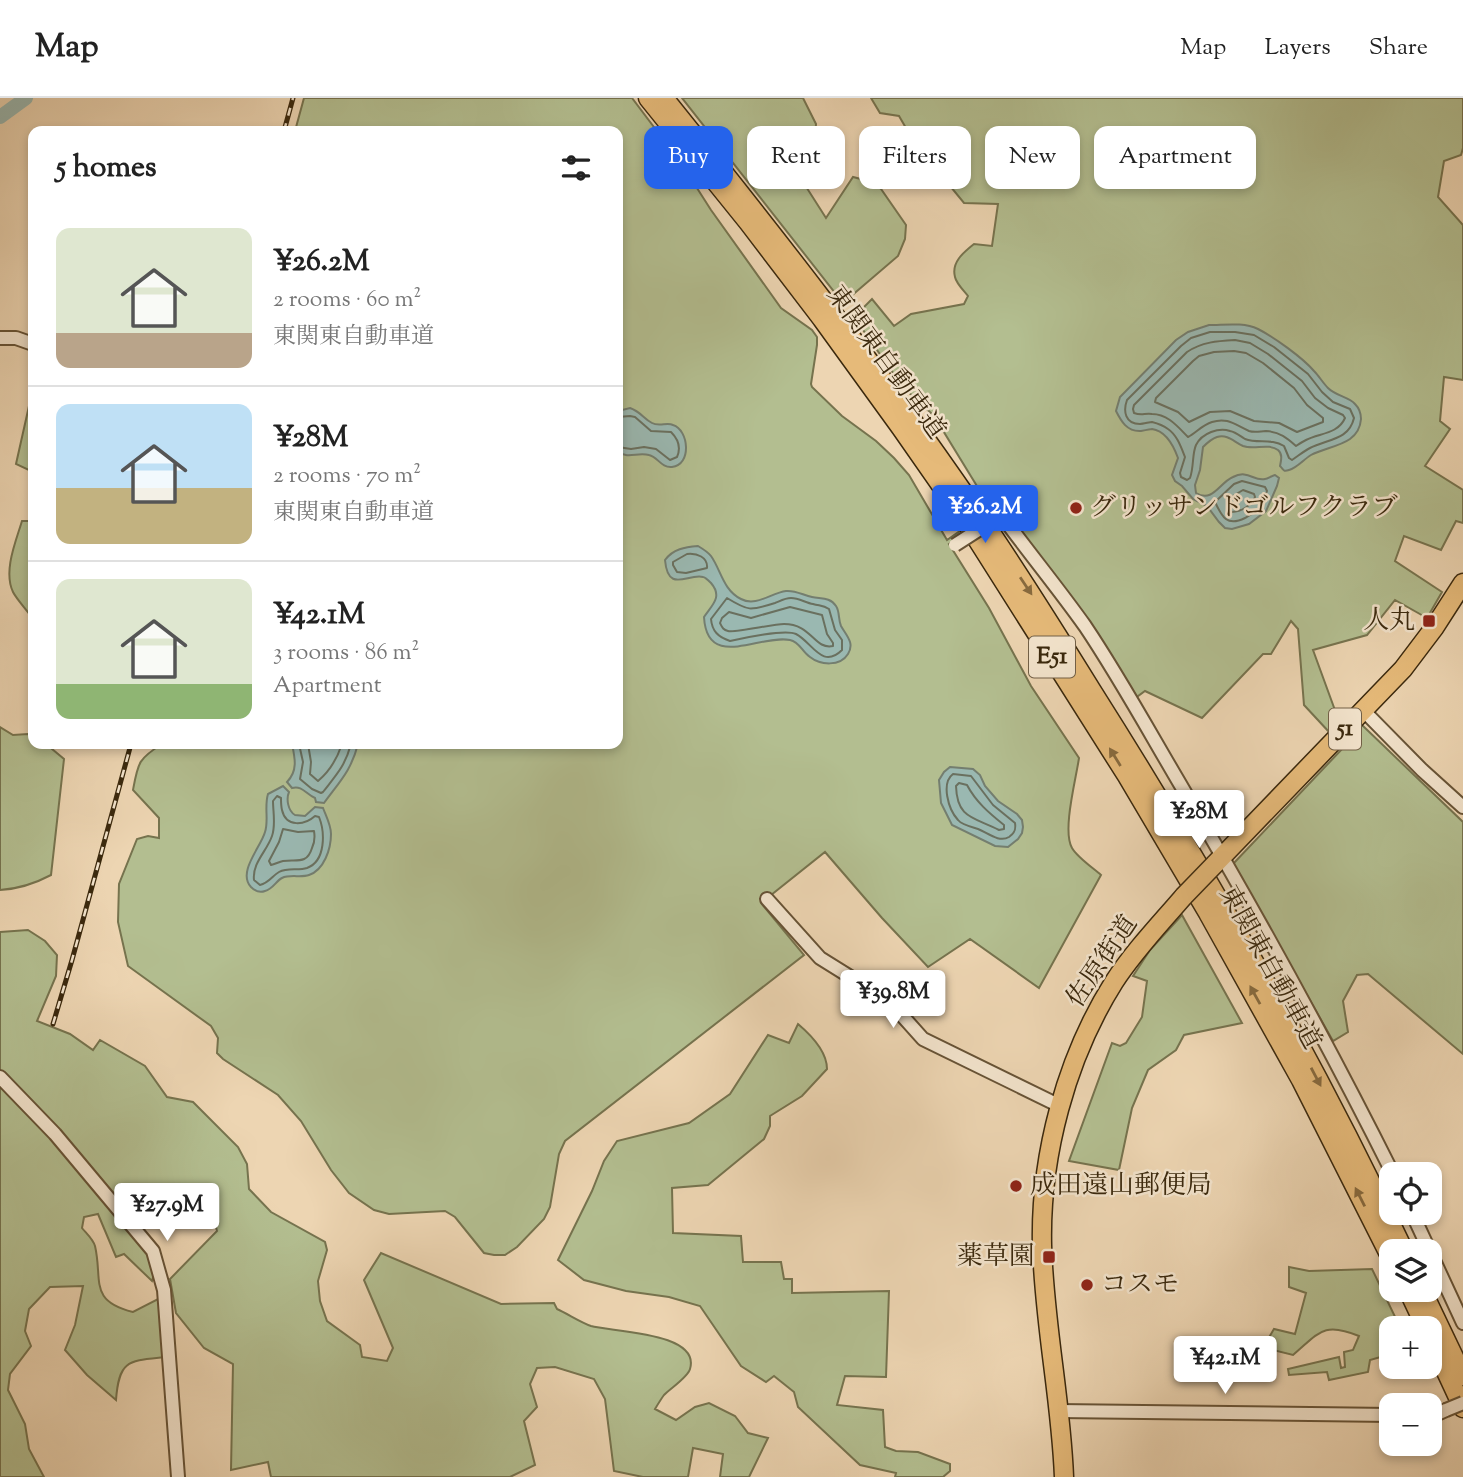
<!DOCTYPE html>
<html lang="en">
<head>
<meta charset="utf-8">
<style>
	:root { --surface:#fff; --page:#f2f2f2; --text:#222; --muted:#767676; --line:#e0e0e0; --accent:#2563eb }
	body { margin:0; font-family:"Sorts Mill Goudy","Noto Serif JP",serif; background:var(--page); color:var(--text); height:100vh; display:flex; flex-direction:column; font-size:26px; white-space:nowrap }
	* { box-sizing:border-box; margin:0 }
	p { font-size:23px; color:var(--muted) }
	.icon { flex:none; width:38px; height:38px; fill:none; stroke:currentColor; stroke-width:2; stroke-linecap:round; stroke-linejoin:round }
	.map { position:relative; flex:1; overflow:hidden }
	.panel { position:absolute; left:28px; top:28px; width:595px; height:623px; display:flex; flex-direction:column; background:var(--surface); border-radius:14px; box-shadow:0 4px 10px #0003 }
	.panel>* { flex:none }
	.hud { position:absolute; left:644px; top:28px; width:665px; height:63px; display:flex; gap:14px }
	.fabs { position:absolute; left:1379px; top:1064px; display:grid; gap:14px }
	.fabs a { display:grid; place-items:center; width:63px; height:63px; border-radius:14px; background:var(--surface); box-shadow:0 4px 10px #0003; font-size:35px }
	.price { position:absolute; translate:-50% -60px; padding:0 16px; border-radius:7px; background:#fff; color:#222; font-size:23px; line-height:46px; filter:drop-shadow(0 2px 4px #0008) }
	.price::after { content:''; position:absolute; left:50%; top:42px; width:21px; height:16px; margin-left:-10px; background:inherit; clip-path:polygon(0 0,100% 0,50% 100%) }
	.price.on { background:var(--accent); color:#fff }
	ul { padding:0; list-style:none }
	li { display:flex; align-items:center; gap:21px; height:175px; padding:0 28px }
	li+li { border-top:2px solid var(--line) }
	li span { display:grid; place-items:center; flex:none; width:196px; height:140px; border-radius:14px; color:#555 }
	li>.icon { margin-inline-start:auto }
	span .icon { width:84px; height:84px; fill:#fffc; stroke-width:1 }
	li b { font-size:30px }
	h2 { display:flex; justify-content:space-between; align-items:center; height:84px; padding:0 28px; font-size:30px }
	.tag { padding:0 24px; border-radius:14px; background:var(--surface); box-shadow:0 4px 10px #0003; font-size:24px; line-height:63px }
	.tag.on { background:var(--accent); color:#fff }
	header { display:flex; align-items:center; gap:42px; box-sizing:border-box; height:98px; padding:0 35px; background:var(--surface); border-bottom:2px solid var(--line) }
	header strong { font-size:33px }
	nav { display:flex; gap:38px; margin-inline-start:auto; font-size:24px }
	.map>svg:first-child { display:block }
</style>
</head>
<body>
<header>
<strong>Map</strong>
<nav><a>Map</a><a>Layers</a><a>Share</a></nav>
</header>
<div class="map">
<svg width="1463" height="1379" viewBox="0 0 1463 1379">
	<rect width="100%" height="100%" fill="#edd5b2"/>
	<filter id="stains"><feTurbulence type="fractalNoise" baseFrequency=".00286" numOctaves="4"/><feColorMatrix values="0 0 0 0 .2 0 0 0 0 .09 0 0 0 0 .02 0 0 0 .5 -.17"/></filter>
	<radialGradient id="worn" r=".72"><stop offset=".6" stop-color="#630" stop-opacity="0"/><stop offset="1" stop-color="#630" stop-opacity=".3"/></radialGradient>
	<!-- green -->
	<path fill="#b3be90" stroke="#76734e" stroke-width="2" d="M304,0H632L681,65L711,112L781,210L812,232L817,239V247L811,286L812,289L842,318L876,343L894,360L909,377L947,442L991,411L934,318L903,289L854,219L872,201L894,228L911,216L964,206L968,198C964,193 956,185 955,179C951,164 964,154 974,146L992,148L998,106L964,105L941,77L934,63L950,45L940,30L920,41L910,37L899,18L880,15L871,0H1463V50L1461,57L1444,63L1438,99L1463,127V282L1444,279L1440,323L1450,331L1425,368L1463,392V425L1456,423L1441,452L1404,438L1395,463L1442,494L1427,520L1395,502L1367,537L1313,552L1340,626L1330,635L1304,607L1298,531L1291,523L1271,556H1263L1202,620L1145,593L1134,601L1068,498L1002,411L949,446L989,510L1031,588L1079,660C1076,681 1062,733 1072,750C1077,759 1093,770 1101,777L1039,890L970,841L928,869L882,820L825,754L761,805L804,857L565,1043L559,1056L550,1109L544,1121L517,1149L505,1157H494L484,1155L455,1119L445,1113L389,1116L374,1112L349,1095L331,1072L301,1023L278,997L223,961L217,955L218,940L211,928L128,868L118,824L119,786L137,741L148,738L159,740V720L133,692C138,665 138,661 162,646H618V33H295Z
		M682,0H803L816,26L815,42L810,60L796,73L826,120L853,79L872,84L881,91L906,127L905,141L898,158L843,205Z
		M31,299H33V374L16,366Z
		M22,423H33V521C28,513 17,502 13,494C3,473 16,443 22,423Z
		M1362,627L1463,724V956L1368,876L1357,877L1343,903L1348,934L1333,943L1233,766L1342,651Z
		M0,629L13,637L28,636L33,639V646H46L64,661L51,777C36,785 17,791 0,792Z
		M1182,817L1242,925L1184,937L1176,952L1148,972L1132,1010L1119,1072L1069,1063L1112,945L1120,948L1126,945L1142,919L1147,883L1133,878L1150,852Z
		M28,832L45,843L57,857L56,878L37,923L70,936L93,952L100,942L145,968L167,999L193,1004L238,1049L247,1066L249,1091L271,1114L325,1144L327,1152L318,1183L320,1203L327,1223L360,1247L362,1259L387,1263L393,1250L364,1182L381,1155L501,1206L554,1205L557,1211C568,1216 580,1224 591,1228C612,1234 701,1234 690,1271C688,1279 671,1290 664,1297C661,1301 658,1306 655,1311L676,1322L695,1309L709,1305L735,1318L748,1335L768,1340L749,1379H720L723,1356L693,1350L688,1379H643L614,1373L605,1301L594,1281L555,1269L537,1270L530,1286L537,1309L524,1323L535,1367L510,1379H271L268,1364L231,1372L233,1266L204,1250L176,1215L170,1181L217,1133L210,1108L149,1091L119,1116L144,1147L155,1173L152,1183L124,1156L116,1159L98,1116L84,1119L82,1130C86,1135 93,1141 95,1148C103,1182 88,1203 133,1214L160,1200L166,1259C129,1263 119,1261 116,1302L87,1277L65,1252L75,1227L83,1188L50,1189L29,1211L25,1233L31,1248L10,1276L8,1292L25,1326L29,1351L44,1379H0V834Z
		M798,926C811,937 827,954 827,971L802,998L770,1018V1028L764,1041L708,1087L672,1090L673,1135L741,1138L743,1164H781L784,1181H792V1195L889,1193L886,1279L845,1278L837,1307L883,1312L885,1349L896,1353L918,1354L950,1366V1373L943,1379H895L896,1375L860,1367L798,1309L794,1294L774,1278L766,1284L741,1268L700,1208L669,1199L626,1193L584,1182L558,1162L592,1093L604,1063L617,1043L689,1025L730,996L768,937L789,945Z
		M1289,1169L1309,1173L1372,1171L1399,1227L1398,1230H1391V1256L1370,1262L1368,1274L1329,1282L1327,1274L1289,1277L1288,1271L1339,1259L1341,1270L1345,1269L1344,1254L1353,1252L1359,1238C1323,1223 1319,1235 1293,1257L1269,1251L1268,1241L1274,1231L1295,1236L1306,1195L1289,1189Z"/>
	<!-- water -->
	<path fill="#9ab8b1" stroke="#747e6f" stroke-width="2" d="M1209,227C1225,227 1243,224 1258,231C1274,239 1303,260 1314,273C1319,278 1323,285 1328,290C1336,298 1349,299 1355,306C1359,310 1361,316 1361,321C1359,348 1329,347 1311,357C1304,361 1297,370 1289,372C1283,374 1284,372 1280,368C1281,363 1283,356 1278,352C1269,345 1254,352 1243,348C1234,344 1228,336 1217,339C1211,341 1207,345 1203,349L1200,372L1195,387L1196,395C1213,405 1219,385 1233,379C1248,371 1254,384 1265,381C1268,381 1271,378 1275,377L1279,380L1277,388L1266,413L1249,426L1232,431L1225,430L1219,424L1207,408L1193,401L1182,388L1175,383L1172,377L1178,360C1174,349 1167,333 1152,331C1151,331 1141,333 1141,333C1127,334 1121,323 1116,313L1120,299L1176,242L1188,234Z
		M630,310C641,314 643,320 652,325C659,329 667,324 673,327C689,332 692,367 672,369C661,370 658,359 649,357C637,354 629,361 618,354V313Z
		M698,448C703,451 708,454 711,458C721,472 723,492 741,501C756,509 771,495 786,493C795,492 803,497 812,499C821,501 830,499 836,508C840,514 838,521 841,528C846,537 855,545 848,556C840,569 820,567 810,559C802,554 800,544 790,542C760,536 707,573 704,519C712,507 723,499 711,485C709,483 705,479 703,479C688,475 668,496 665,462C673,451 685,449 698,448Z
		M292,646H358C351,673 340,683 324,705L316,704L315,700C306,696 302,687 292,690L287,684C298,673 295,660 292,646Z
		M950,669L973,671L980,677L985,688L998,703L1017,716L1022,722L1023,729L1022,735L1018,741L1008,749L995,748L952,727L941,705L939,682L944,674Z
		M283,688L289,694C286,701 288,713 295,717L305,718L315,709L323,710C326,718 331,727 331,736C331,751 324,772 309,777C301,780 290,776 282,780C276,783 273,791 265,793C260,795 255,793 251,789C237,774 261,749 265,734C269,722 264,709 268,696Z"/>
	<g fill="none" stroke-linecap="round" stroke-linejoin="round">
		<!-- shore -->
		<path stroke="#6a705f" stroke-width="2" d="M1210,234H1235L1254,237L1274,249L1308,276L1322,294L1333,304L1350,311L1354,320C1349,342 1328,341 1310,350C1304,353 1298,358 1292,362L1289,360L1284,348C1271,340 1258,346 1245,341C1240,338 1236,334 1230,333C1219,329 1202,335 1196,347C1192,356 1194,369 1190,380L1187,382L1181,379L1180,375L1185,359C1181,349 1177,337 1168,331C1164,328 1156,325 1152,324C1150,324 1143,326 1140,326C1125,326 1123,313 1127,302L1181,248L1191,240Z
			M1235,242L1250,245L1268,256L1302,283L1315,300L1328,310L1343,317L1345,320C1338,336 1320,335 1306,342C1302,344 1299,346 1296,348C1287,340 1280,334 1266,333C1261,333 1255,335 1249,333C1235,327 1228,319 1212,324C1202,327 1196,335 1188,339C1178,329 1168,316 1152,316C1144,315 1142,318 1134,315L1133,311L1134,307L1187,254C1202,244 1217,243 1235,242Z
			M1234,253L1246,255L1263,265L1294,290L1307,307L1323,320V324L1297,334L1279,325L1254,323L1230,313L1210,314L1189,324L1178,314L1155,304L1156,300L1193,263L1199,258L1214,254Z
			M618,319L630,318L635,319L651,333L671,334C678,341 681,350 677,359L670,362L656,351L644,349L631,351L618,349
			M1242,383L1265,389L1267,393C1265,398 1263,405 1260,409C1257,413 1250,417 1245,420C1227,429 1222,419 1215,404L1234,386Z
			M1243,392L1254,396L1255,399C1252,407 1241,414 1232,414L1227,407V404L1233,398Z
			M687,456C697,455 708,459 707,470L686,475L677,474L673,467V464Z
			M727,500C748,513 750,513 775,505C780,503 785,500 791,500C799,500 806,505 813,506C820,508 823,507 829,511L835,532L842,542V552C822,572 812,544 796,536C785,531 743,540 730,543C718,539 712,533 711,521Z
			M790,509L822,517L827,536L833,545V548C814,552 812,526 784,526C772,526 736,535 728,533C723,532 722,529 720,525L722,520L729,514L751,520Z
			M299,646L303,664L300,681L312,691L321,695L323,694C337,676 345,668 351,646
			M308,646L311,664L310,676L318,683C330,673 337,661 342,646
			M953,676L971,678L993,707L1015,725C1016,731 1015,735 1009,739C999,745 988,735 978,731C972,729 962,727 958,722C948,711 941,685 953,676Z
			M959,685L967,687C976,704 989,715 1004,727V731L999,732C974,719 957,721 956,688Z
			M277,698L281,700C281,704 281,708 282,712C286,730 305,727 315,718L319,719C325,734 326,763 307,770C298,773 288,769 279,774C272,778 269,785 260,787L254,782C252,765 267,753 272,738C276,727 273,714 273,703Z
			M283,731L298,734L314,733C315,739 315,744 312,750C307,767 296,761 283,763C279,764 275,766 271,767L269,763L279,744Z"/>
		<!-- river -->
		<path stroke="#9ab8b1" stroke-width="14" d="M0,19L26,0"/>
		<!-- minor casing -->
		<g stroke="#675336" stroke-width="16">
			<path id="minor" d="M0,240H16L33,246
				M997,420L1002,418C1029,455 1058,490 1085,528C1120,580 1151,637 1183,691C1257,817 1328,946 1393,1076
				M1363,612L1422,672L1463,709
				M767,801L820,860L889,903L923,941L1060,1008
				M0,979L55,1036L153,1153L164,1192L178,1379
				M1412,1115L1463,1225
				M1058,1313L1391,1317
				M1430,1317H1435L1446,1312"/>
		</g>
		<!-- highway casing -->
		<g stroke="#3a280d" stroke-width="21">
			<path id="highway" d="M648,0L748,124L822,221L901,330L961,416L1127,678L1208,815L1301,982L1391,1160
				M664,0C771,133 876,267 972,407C1014,468 1053,530 1092,593C1206,773 1313,960 1404,1153
				M1215,766L1403,571L1434,530L1463,485
				M1408,1192L1426,1230
				M1422,1192L1463,1278
				M1430,1239L1463,1310
				M1064,1379C1061,1301 1044,1225 1042,1147C1040,1058 1066,960 1114,884C1134,853 1160,826 1184,798"/>
		</g>
		<!-- minor -->
		<use href="#minor" stroke="#f3e4cd" stroke-width="12"/>
		<!-- highway -->
		<use href="#highway" stroke="#e6ba79" stroke-width="18"/>
		<!-- rail casing -->
		<g stroke="#3a280d" stroke-width="5">
			<path id="rail" d="M284,33L293,0
				M53,926L72,862L131,646"/>
		</g>
		<!-- rail -->
		<use href="#rail" stroke="#f3e4cd" stroke-width="2.5" stroke-dasharray="8" stroke-linecap="butt"/>
		<!-- minor-bridge casing -->
		<g stroke="#675336" stroke-width="16" stroke-linecap="butt">
			<path id="minor-bridge" d="M955,447L997,420
				M1446,1312L1463,1305"/>
		</g>
		<!-- highway-bridge casing -->
		<g stroke="#3a280d" stroke-width="21" stroke-linecap="butt">
			<path id="highway-bridge" d="M1184,798L1215,766"/>
		</g>
		<!-- minor-bridge -->
		<use href="#minor-bridge" stroke="#f3e4cd" stroke-width="12"/>
		<!-- highway-bridge -->
		<use href="#highway-bridge" stroke="#e6ba79" stroke-width="18"/>
	</g>
	<!-- one-way arrows -->
	<defs><path id="oneway-solid" d="M-6-.8H1V-3.2L6.5 0L1 3.2V.8H-6Z" transform="scale(1.75)"/></defs>
	<g fill="#876a3e">
		<use href="#oneway-solid" transform="translate(1026 488) rotate(56)"/>
		<use href="#oneway-solid" transform="translate(1115 659) rotate(-122)"/>
		<use href="#oneway-solid" transform="translate(1255 897) rotate(-119)"/>
		<use href="#oneway-solid" transform="translate(1316 979) rotate(62)"/>
		<use href="#oneway-solid" transform="translate(1360 1099) rotate(-117)"/>
	</g>
	<!-- markers -->
	<g fill="#8f2418" stroke="#f3e4cd" stroke-width="2.5">
		<circle cx="1076" cy="410" r="7"/>
		<rect x="1422" y="516" width="14" height="14" rx="3.5"/>
		<circle cx="1016" cy="1088" r="7"/>
		<rect x="1042" y="1152" width="14" height="14" rx="3.5"/>
		<circle cx="1087" cy="1187" r="7"/>
	</g>
	<g text-anchor="middle" dominant-baseline="central" stroke-width="5" stroke-linejoin="round" paint-order="stroke">
		<!-- shield labels -->
		<g fill="#f3e4cd" stroke="#726047" stroke-width="2">
			<rect x="1029" y="538.5" width="46" height="41" rx="5"/>
			<rect x="1329" y="610.5" width="32" height="41" rx="5"/>
		</g>
		<g font-size="24" font-weight="bold" fill="#3a280d">
			<text x="1052" y="559">E51</text>
			<text x="1345" y="631">51</text>
		</g>
		<!-- street labels -->
		<g font-size="26" fill="#3a280d" stroke="#f3e4cd">
			<text transform="translate(885 265) rotate(54)">東関東自動車道</text>
			<text transform="translate(1103 864) rotate(-56)">佐原街道</text>
			<text transform="translate(1269 870) rotate(61)">東関東自動車道</text>
		</g>
		<!-- poi labels -->
		<g font-size="26" fill="#3a280d" stroke="#f3e4cd" text-anchor="start">
			<text x="1090" y="410">グリッサンドゴルフクラブ</text>
			<text x="1415" y="523" text-anchor="end">人丸</text>
			<text x="1030" y="1088">成田遠山郵便局</text>
			<text x="1035" y="1159" text-anchor="end">薬草園</text>
			<text x="1101" y="1187">コスモ</text>
		</g>
	</g>
	<rect width="100%" height="100%" filter="url(#stains)"/>
	<rect width="100%" height="100%" fill="url(#worn)"/>
</svg>
<div class="fabs">
<a><svg class="icon" aria-label="locate" viewBox="0 0 24 24"><circle cx="12" cy="12" r="6"/><path d="M12 2v4M12 18v4M2 12h4M18 12h4"/></svg></a>
<a><svg class="icon" aria-label="layers" viewBox="0 0 24 24"><path d="M12 4l9 5-9 5-9-5zM3 14l9 5 9-5"/></svg></a>
<a>+</a>
<a>−</a>
</div>
<b class="price on" style="left:985px;top:447px">¥26.2M</b>
<b class="price" style="left:1199px;top:752px">¥28M</b>
<b class="price" style="left:893px;top:932px">¥39.8M</b>
<b class="price" style="left:167px;top:1145px">¥27.9M</b>
<b class="price" style="left:1225px;top:1298px">¥42.1M</b>
<div class="hud">
<a class="tag on">Buy</a>
<a class="tag">Rent</a>
<a class="tag">Filters</a>
<a class="tag">New</a>
<a class="tag">Apartment</a>
</div>
<section class="panel">
<h2>5 homes<svg class="icon" aria-label="filters" viewBox="0 0 24 24"><path d="M4 7h16M4 17h16"/><circle cx="9" cy="7" r="2"/><circle cx="15" cy="17" r="2"/></svg></h2>
<ul>
<li><span style="background:linear-gradient(#dfe7d0 75%,#b9a48a 0)"><svg class="icon" aria-label="home" viewBox="0 0 24 24"><path d="M3 11l9-7 9 7M6 9v11h12V9"/></svg></span><div><b>¥26.2M</b><p>2 rooms · 60 m²</p><p>東関東自動車道</p></div></li>
<li><span style="background:linear-gradient(#bfe0f5 60%,#c2b280 0)"><svg class="icon" aria-label="home" viewBox="0 0 24 24"><path d="M3 11l9-7 9 7M6 9v11h12V9"/></svg></span><div><b>¥28M</b><p>2 rooms · 70 m²</p><p>東関東自動車道</p></div></li>
<li><span style="background:linear-gradient(#dfe7d0 75%,#8fb573 0)"><svg class="icon" aria-label="home" viewBox="0 0 24 24"><path d="M3 11l9-7 9 7M6 9v11h12V9"/></svg></span><div><b>¥42.1M</b><p>3 rooms · 86 m²</p><p>Apartment</p></div></li>
</ul>
</section>
</div>
</body>
</html>
